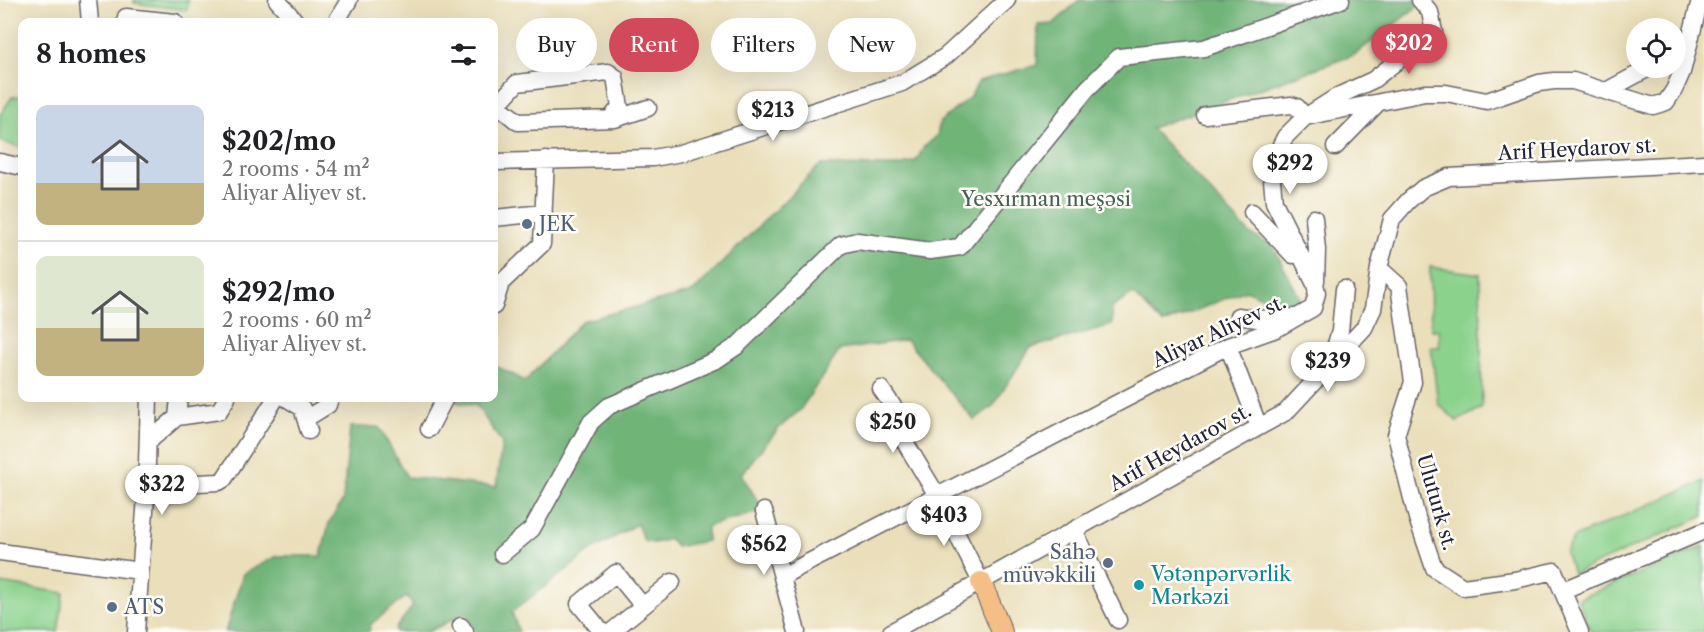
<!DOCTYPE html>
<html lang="en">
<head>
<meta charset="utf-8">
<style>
	:root { --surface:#fff; --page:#f2f2f2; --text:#202124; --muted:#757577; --line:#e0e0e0; --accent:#d1495b }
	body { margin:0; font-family:"Libre Caslon Text",serif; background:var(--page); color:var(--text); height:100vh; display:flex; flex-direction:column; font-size:22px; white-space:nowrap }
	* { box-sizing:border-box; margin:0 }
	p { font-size:20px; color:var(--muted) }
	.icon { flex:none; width:33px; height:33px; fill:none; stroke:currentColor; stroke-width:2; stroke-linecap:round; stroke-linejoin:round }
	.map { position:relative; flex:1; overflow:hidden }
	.sheet { position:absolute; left:18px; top:18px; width:480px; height:384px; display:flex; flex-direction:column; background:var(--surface); border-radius:12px; box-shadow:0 6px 24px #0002 }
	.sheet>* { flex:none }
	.top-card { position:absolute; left:516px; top:18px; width:570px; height:54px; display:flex; gap:12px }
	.tools { position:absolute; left:1626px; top:18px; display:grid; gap:12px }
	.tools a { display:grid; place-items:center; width:60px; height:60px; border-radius:50%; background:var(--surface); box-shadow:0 6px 24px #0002; font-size:30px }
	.price { position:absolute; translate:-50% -51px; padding:0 14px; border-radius:21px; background:#fff; color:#222; font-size:20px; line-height:39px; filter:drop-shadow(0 2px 3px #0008) }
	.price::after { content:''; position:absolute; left:50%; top:36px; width:18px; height:14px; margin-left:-9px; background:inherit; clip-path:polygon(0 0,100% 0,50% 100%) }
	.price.active { background:var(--accent); color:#fff }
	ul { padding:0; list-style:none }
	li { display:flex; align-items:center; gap:18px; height:150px; padding:0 18px }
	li+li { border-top:2px solid var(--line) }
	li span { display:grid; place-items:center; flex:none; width:168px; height:120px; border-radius:12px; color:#555 }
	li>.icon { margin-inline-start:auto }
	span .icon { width:72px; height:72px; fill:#fffc; stroke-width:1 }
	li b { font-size:26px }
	h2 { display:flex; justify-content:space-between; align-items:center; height:72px; padding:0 18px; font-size:26px }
	.tag { padding:0 21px; border-radius:27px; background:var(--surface); box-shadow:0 6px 24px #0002; font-size:21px; line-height:54px }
	.tag.active { background:var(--accent); color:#fff }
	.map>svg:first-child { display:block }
</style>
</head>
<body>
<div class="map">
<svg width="1704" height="632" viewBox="0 0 1704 632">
	<rect width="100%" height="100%" fill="#fdfcf7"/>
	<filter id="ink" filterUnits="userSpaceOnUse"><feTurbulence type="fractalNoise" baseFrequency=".0167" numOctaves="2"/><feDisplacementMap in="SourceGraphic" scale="12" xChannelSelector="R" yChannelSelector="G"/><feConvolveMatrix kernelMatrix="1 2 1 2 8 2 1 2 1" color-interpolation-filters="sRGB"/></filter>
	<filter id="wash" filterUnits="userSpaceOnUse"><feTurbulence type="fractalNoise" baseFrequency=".008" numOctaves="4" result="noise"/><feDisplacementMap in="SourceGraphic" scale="24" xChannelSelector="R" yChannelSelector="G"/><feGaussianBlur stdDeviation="1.35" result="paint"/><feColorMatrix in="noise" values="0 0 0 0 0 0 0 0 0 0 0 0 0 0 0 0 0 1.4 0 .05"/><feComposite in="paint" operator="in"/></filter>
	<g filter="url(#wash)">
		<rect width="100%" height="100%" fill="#eadfba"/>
		<!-- green -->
		<path fill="#8bd28d" stroke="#567a64" stroke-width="1.5" d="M134,0H188L187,10L134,3Z
			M22,96V148L0,141V115L12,97Z
			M1430,267L1480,274L1482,408L1457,421L1438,404L1431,347H1439V330H1431Z
			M1704,481V516L1573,574L1565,552L1574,537Z
			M1704,546V632H1591L1578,599Z
			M0,583L64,593L58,632H0Z"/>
		<!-- forest -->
		<path fill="#70b478" stroke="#496b5a" stroke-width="1.5" d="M1079,0H1426L1354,55L1151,128L1250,234L1273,246L1305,308L1297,313L1246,290L1163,324L1133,294L1112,308V325L1030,348L993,406L974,420L906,340L840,350L800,410L779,428L741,474L764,511L707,526V541L676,547L670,539L654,543L644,541L637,524L592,550L512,612L519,632H476L465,613L428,632H396L395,629L413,606L407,596L371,624L369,632H225L243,574L277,556H321L329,523L343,500L350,427H379L407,477L496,487L502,443L477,406L449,401L451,398H494V365L525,381L582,321L693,292L820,165L899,166L916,161L924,147L937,136L940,122L970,97L979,81L1037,65L1038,25L1053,24Z"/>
	</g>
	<g filter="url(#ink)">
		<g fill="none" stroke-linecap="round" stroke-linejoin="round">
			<!-- minor casing -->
			<g stroke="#686467" stroke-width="19">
				<path id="minor" d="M88,0L90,22
					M277,0L296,22
					M125,22L126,17L175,22
					M336,22L349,0
					M1606,91L1647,69
					M494,105H497L518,122L615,119L648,108
					M497,105L517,83L608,72L615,77L620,107L610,119
					M1205,115L1291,105L1297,107L1305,117L1338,96L1373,80L1434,32L1430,12L1420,0
					M1335,147L1377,104
					M0,162L22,167
					M494,162L653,158L681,153L902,83L946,56L1007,0
					M1252,212L1293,255
					M494,218L544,213
					M1314,218L1317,250L1316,281
					M1379,268L1399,286L1413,382L1396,435L1417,518L1434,568L1463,587L1515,580L1554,571L1580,632
					M494,306L501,283L542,244L546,160
					M1238,316L1257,319L1295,317
					M1228,346L1259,427
					M1331,360L1340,331L1344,289
					M881,389L895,409L897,429L938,497L981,582
					M286,398L302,408L309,431
					M177,417L219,411L227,398
					M307,418L328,405L330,398
					M429,429L445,398
					M148,442L177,417L179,398
					M146,497L175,484L219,482L224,479L276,398
					M764,511L797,632
					M1074,530L1118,620
					M0,552L140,571
					M502,554L532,529L591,422L609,406L716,360L737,346L841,245L857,241L930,251L960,247L1087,89L1119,57L1204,48L1341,0
					M782,576L1228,346L1276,329L1313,308L1317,293L1315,284L1274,202L1272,180L1278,151L1285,137L1305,117L1425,93H1446L1487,101L1539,83L1554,81H1573L1653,106L1666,102L1674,90L1682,72L1700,0
					M1564,590L1704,531
					M643,606L672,582
					M461,626L465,632
					M136,632L146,497L149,398
					M602,632L579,604L616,573L643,606L611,632
					M891,632L1286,412L1364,328L1373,309L1379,268L1392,219L1408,201L1423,188L1449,177L1704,163"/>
			</g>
			<!-- major casing -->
			<g stroke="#686467" stroke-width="22">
				<path id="major" d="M981,582L1002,632"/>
			</g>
			<!-- minor -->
			<use href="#minor" stroke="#fff" stroke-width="16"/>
			<!-- major -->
			<use href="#major" stroke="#f6be87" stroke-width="20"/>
		</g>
	</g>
	<!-- markers -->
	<g fill="#5c6f8a" stroke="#fdfcf7" stroke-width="2">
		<circle cx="527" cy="224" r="6"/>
		<circle cx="1108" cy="563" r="6"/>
		<circle cx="112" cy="607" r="6"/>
	</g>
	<circle fill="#0f9aa8" stroke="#fdfcf7" stroke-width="2" cx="1139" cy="585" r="6"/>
	<g text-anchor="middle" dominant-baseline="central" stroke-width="5" stroke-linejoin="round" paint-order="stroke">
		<!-- street labels -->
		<g font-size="20" fill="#22223b" stroke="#fdfcf7">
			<text transform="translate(1577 149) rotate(-3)">Arif Heydarov st.</text>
			<text transform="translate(1219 331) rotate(-25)">Aliyar Aliyev st.</text>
			<text transform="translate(1180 447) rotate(-29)">Arif Heydarov st.</text>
			<text transform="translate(1437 502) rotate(74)">Uluturk st.</text>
		</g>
		<!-- park labels -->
		<g font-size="20" fill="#476058" stroke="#fdfcf7">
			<text x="1046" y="199">Yesxırman meşəsi</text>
		</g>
		<!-- service labels -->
		<g font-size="20" fill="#4e5e75" stroke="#fdfcf7" text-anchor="start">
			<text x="539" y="224">JEK</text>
			<text x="1096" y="552" text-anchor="end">Sahə<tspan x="1096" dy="23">müvəkkili</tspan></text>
			<text x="124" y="607">ATS</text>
		</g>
		<!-- culture labels -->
		<g font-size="20" fill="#0d838f" stroke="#fdfcf7" text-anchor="start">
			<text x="1151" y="574">Vətənpərvərlik<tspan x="1151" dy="23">Mərkəzi</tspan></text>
		</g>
	</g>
</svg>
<div class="tools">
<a><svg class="icon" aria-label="locate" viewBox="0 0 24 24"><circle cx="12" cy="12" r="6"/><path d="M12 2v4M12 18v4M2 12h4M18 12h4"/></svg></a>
</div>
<b class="price active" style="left:1409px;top:75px">$202</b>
<b class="price" style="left:773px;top:142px">$213</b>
<b class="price" style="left:1290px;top:195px">$292</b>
<b class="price" style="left:1328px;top:393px">$239</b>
<b class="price" style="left:893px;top:454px">$250</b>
<b class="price" style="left:162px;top:516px">$322</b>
<b class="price" style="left:944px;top:547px">$403</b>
<b class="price" style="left:764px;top:576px">$562</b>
<div class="top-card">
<a class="tag">Buy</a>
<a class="tag active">Rent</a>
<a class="tag">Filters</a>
<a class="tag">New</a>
</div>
<section class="sheet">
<h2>8 homes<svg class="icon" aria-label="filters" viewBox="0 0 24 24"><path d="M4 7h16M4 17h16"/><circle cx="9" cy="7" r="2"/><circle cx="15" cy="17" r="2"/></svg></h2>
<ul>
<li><span style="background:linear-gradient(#c9d6e8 65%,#c2b280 0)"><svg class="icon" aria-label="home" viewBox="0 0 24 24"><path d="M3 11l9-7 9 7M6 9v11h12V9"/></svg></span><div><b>$202/mo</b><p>2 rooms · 54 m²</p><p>Aliyar Aliyev st.</p></div></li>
<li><span style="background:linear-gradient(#dfe7d0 60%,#c2b280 0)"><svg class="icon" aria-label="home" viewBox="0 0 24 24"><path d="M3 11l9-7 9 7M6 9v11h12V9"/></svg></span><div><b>$292/mo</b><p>2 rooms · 60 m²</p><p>Aliyar Aliyev st.</p></div></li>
</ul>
</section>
</div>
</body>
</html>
